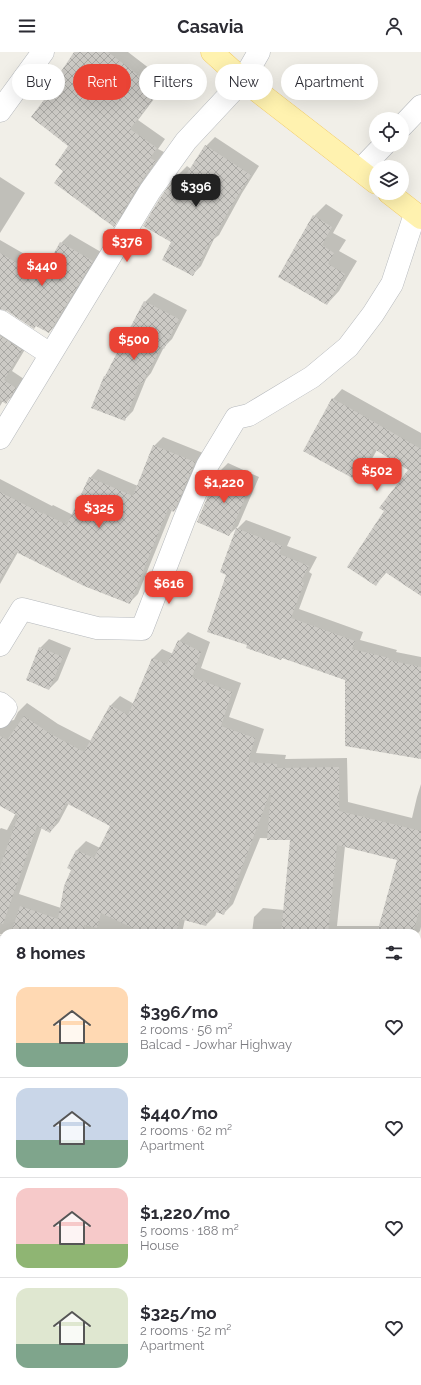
<!DOCTYPE html>
<html lang="en">
<head>
<meta charset="utf-8">
<style>
	:root { --surface:#fff; --page:#f7f7f7; --text:#2b2b33; --muted:#7c7c81; --line:#e1e1e2; --accent:#ea4335 }
	body { margin:0; font-family:Raleway,sans-serif; background:var(--page); color:var(--text); height:100vh; display:flex; flex-direction:column; font-size:15px; white-space:nowrap }
	* { box-sizing:border-box; margin:0 }
	p { font-size:13px; color:var(--muted) }
	.icon { flex:none; width:22px; height:22px; fill:none; stroke:currentColor; stroke-width:2; stroke-linecap:round; stroke-linejoin:round }
	.map { position:relative; flex:1; overflow:hidden }
	.side { position:absolute; left:0px; top:877px; width:421px; height:456px; display:flex; flex-direction:column; background:var(--surface); border-radius:12px 12px 0 0; box-shadow:0 4px 16px #0002 }
	.side>* { flex:none }
	.banner { position:absolute; left:12px; top:12px; width:397px; height:36px; display:flex; gap:8px }
	.tools { position:absolute; left:369px; top:60px; display:grid; gap:8px }
	.tools a { display:grid; place-items:center; width:40px; height:40px; border-radius:50%; background:var(--surface); box-shadow:0 4px 16px #0002; font-size:20px }
	.price { position:absolute; translate:-50% -34px; padding:0 9px; border-radius:8px; background:var(--accent); color:#fff; font-size:13px; line-height:26px; filter:drop-shadow(0 1px 2px #0008) }
	.price::after { content:''; position:absolute; left:50%; top:24px; width:12px; height:9px; margin-left:-6px; background:inherit; clip-path:polygon(0 0,100% 0,50% 100%) }
	.price.current { background:#222; color:#fff }
	ul { padding:0; list-style:none }
	li { display:flex; align-items:center; gap:12px; height:100px; padding:0 16px }
	li+li { border-top:1px solid var(--line) }
	li span { display:grid; place-items:center; flex:none; width:112px; height:80px; border-radius:12px; color:#555 }
	li>.icon { margin-inline-start:auto }
	span .icon { width:48px; height:48px; fill:#fffc; stroke-width:1 }
	li b { font-size:17px }
	h2 { display:flex; justify-content:space-between; align-items:center; height:48px; padding:0 16px; font-size:17px }
	.chip { padding:0 14px; border-radius:18px; background:var(--surface); box-shadow:0 4px 16px #0002; font-size:14px; line-height:36px }
	.chip.current { background:var(--accent); color:#fff }
	header { display:flex; justify-content:space-between; align-items:center; height:52px; padding:0 16px; background:var(--surface); font-size:18px; font-weight:700 }
	.map>svg:first-child { display:block }
</style>
</head>
<body>
<header><svg class="icon" aria-label="menu" viewBox="0 0 24 24"><path d="M4 6h16M4 12h16M4 18h16"/></svg>Casavia<svg class="icon" aria-label="person" viewBox="0 0 24 24"><circle cx="12" cy="8" r="4"/><path d="M4 21q1-7 8-7t8 7"/></svg></header>
<div class="map">
<svg width="421" height="1333" viewBox="0 0 421 1333">
	<defs>
		<pattern id="building-cross-hatch" width="8" height="8" patternUnits="userSpaceOnUse"><rect width="8" height="8" fill="#cccac5"/><path d="M0 0l8 8M0 8l8-8" fill="none" stroke="#a9a8a4"/></pattern>
	</defs>
	<rect width="100%" height="100%" fill="#f1efe8"/>
	<!-- shadow -->
	<path fill="#0003" fill-rule="evenodd" d="M75,0H128L167,30L138,68L165,87L158,97L164,100L148,122L122,165L114,173L64,118L69,94L64,23Z
		M215,85L259,114L242,141L219,183L214,187L201,214L192,223L172,189L178,123L187,114L191,117L206,94Z
		M0,125L25,141L0,181Z
		M326,152L343,163L333,181L346,188L339,199L357,209L339,239L327,252L314,164Z
		M70,182L101,200L58,271L49,280L7,258L0,256V188L47,215L61,191Z
		M154,241L187,258L172,287L164,295L151,321L146,327L133,359L124,368L145,250Z
		M0,269L30,289L12,319L24,327L15,342L6,350L3,349L0,354Z
		M342,337L421,381V543L387,520L375,533L386,459L409,418L377,398L366,417L356,427L333,347Z
		M163,385L203,401L182,450L174,459L172,458L138,542L129,551L18,500L0,532V427L52,454L53,453L73,463L90,426L98,417L138,434L154,394Z
		M228,411L259,425L238,474L229,483L198,469L219,420Z
		M246,468L291,485L287,494L317,505L309,520L312,522L299,557L363,580L360,588L397,598L396,600L421,605V705L346,628L248,593L227,522L237,477Z
		M188,580L210,590L201,616L241,631L229,665L264,677L256,701L286,703L285,707L347,706L348,750L412,766L417,745L421,732V875L420,879L417,882V881H252L254,865L263,856L284,858L291,787L260,786L233,852L224,861L217,859L215,864L206,873L185,867L182,881H4V883L0,882V777L1,776L7,778L26,742L0,726V664L9,669L14,668L18,660L27,651L58,672L91,689L111,653L120,644L134,652L153,606L162,597L173,602L179,589ZM69,751L111,773L100,796L86,789L77,798L68,816L72,817L61,856L19,842L42,775L50,780L59,770ZM345,794L398,807L380,874H337Z
		M49,587L71,596L58,628L49,637L40,596Z
		M0,894L4,897V921L0,919Z
		M4,945V1016L0,1015V959Z
		M0,1076L4,1078V1147H0Z
		M0,1161L4,1163V1251L0,1250Z
		M0,1264L4,1265V1329H27L30,1333H0Z
		M44,1329H72L71,1333H44Z
		M94,1329H122L125,1333H107Z
		M139,1329H260V1333H139Z"/>
	<!-- building -->
	<path fill="url(#building-cross-hatch)" d="M74,0H108L159,39L130,77L157,96L150,106L156,109L139,132L114,175L54,131L63,119L55,113L68,94L31,65L63,23L60,21Z
		M205,93L251,123L233,151L210,193L209,192L193,224L162,208L171,190L143,174L160,146L177,122L184,126Z
		M313,163L332,175L322,193L334,201L328,212L345,222L327,253L278,225Z
		M60,190L93,209L49,281L36,274L34,277L7,259L0,257V201L41,225Z
		M144,249L179,267L164,297L161,295L142,332L140,330L125,369L91,356L104,324H105Z
		M0,284L22,298L4,328L16,336L6,352L0,348Z
		M332,346L421,397V544L385,520L376,534L347,515L384,459L379,456L408,418L374,397L356,428L303,399Z
		M153,393L195,410L174,460L168,457L130,552L84,534L16,500L0,527V440L43,462V461L67,473L89,425L133,444Z
		M218,420L250,434L229,484L197,470Z
		M236,476L282,494L279,502L309,514L301,529L304,531L291,566L355,589L352,597L389,606L388,608L421,615V707L345,694V628L282,606L281,608L246,596L247,593L207,580L226,523L220,520Z
		M178,588L201,600L192,625L232,640L221,674L255,686L248,710L277,712V716L339,715V759L421,779V853L413,881H377L397,808L337,793L328,881H281L290,788H267L271,741H270L224,863L211,858L206,874L180,867L176,881H143L101,861L97,876L84,873V876L89,878L88,881H11L20,854L58,867L64,834L71,818L67,816L76,798L94,806L110,774L66,751L50,781L37,774L3,872L0,871V815L18,764L0,754V684L7,688L24,664L49,681L84,700L110,653L128,663L152,606L167,612Z
		M39,595L63,605L49,638L26,628Z"/>
	<g fill="none" stroke-linecap="round" stroke-linejoin="round">
		<!-- minor casing -->
		<g stroke="#b5b8bc" stroke-width="23">
			<path id="minor" d="M0,59L43,0
				M402,74L421,54
				M360,118L384,93
				M0,269L50,302
				M0,386L150,139L186,89L243,28L259,0
				M0,593L22,557L97,576L142,577L184,468L207,414L236,366L249,363L312,325L348,295L373,262L392,232L415,162
				M0,651L6,656L0,665
				M0,895L4,896
				M0,1075L4,1054
				M0,1160L4,1161
				M0,1263L4,1264
				M260,1329L272,1333
				M30,1333L31,1329
				M125,1333L126,1329
				M288,1333L289,1329"/>
		</g>
		<!-- major casing -->
		<g stroke="#f2c960" stroke-width="23">
			<path id="major" d="M212,0L243,28L376,131
				M389,141L421,166"/>
		</g>
		<!-- minor -->
		<use href="#minor" stroke="#fff" stroke-width="22"/>
		<!-- major -->
		<use href="#major" stroke="#fff2af" stroke-width="22"/>
	</g>
</svg>
<div class="tools">
<a><svg class="icon" aria-label="locate" viewBox="0 0 24 24"><circle cx="12" cy="12" r="6"/><path d="M12 2v4M12 18v4M2 12h4M18 12h4"/></svg></a>
<a><svg class="icon" aria-label="layers" viewBox="0 0 24 24"><path d="M12 4l9 5-9 5-9-5zM3 14l9 5 9-5"/></svg></a>
</div>
<b class="price current" style="left:196px;top:156px">$396</b>
<b class="price" style="left:127px;top:211px">$376</b>
<b class="price" style="left:42px;top:235px">$440</b>
<b class="price" style="left:134px;top:309px">$500</b>
<b class="price" style="left:377px;top:440px">$502</b>
<b class="price" style="left:224px;top:452px">$1,220</b>
<b class="price" style="left:99px;top:477px">$325</b>
<b class="price" style="left:169px;top:553px">$616</b>
<div class="banner">
<a class="chip">Buy</a>
<a class="chip current">Rent</a>
<a class="chip">Filters</a>
<a class="chip">New</a>
<a class="chip">Apartment</a>
</div>
<section class="side">
<h2>8 homes<svg class="icon" aria-label="filters" viewBox="0 0 24 24"><path d="M4 7h16M4 17h16"/><circle cx="9" cy="7" r="2"/><circle cx="15" cy="17" r="2"/></svg></h2>
<ul>
<li><span style="background:linear-gradient(#ffd9b3 70%,#7fa58c 0)"><svg class="icon" aria-label="home" viewBox="0 0 24 24"><path d="M3 11l9-7 9 7M6 9v11h12V9"/></svg></span><div><b>$396/mo</b><p>2 rooms · 56 m²</p><p>Balcad - Jowhar Highway</p></div><svg class="icon" aria-label="heart" viewBox="0 0 24 24"><path d="M12 20l-8-8c-3-5 5-10 8-4 3-6 11-1 8 4z"/></svg></li>
<li><span style="background:linear-gradient(#c9d6e8 65%,#7fa58c 0)"><svg class="icon" aria-label="home" viewBox="0 0 24 24"><path d="M3 11l9-7 9 7M6 9v11h12V9"/></svg></span><div><b>$440/mo</b><p>2 rooms · 62 m²</p><p>Apartment</p></div><svg class="icon" aria-label="heart" viewBox="0 0 24 24"><path d="M12 20l-8-8c-3-5 5-10 8-4 3-6 11-1 8 4z"/></svg></li>
<li><span style="background:linear-gradient(#f6c9c9 70%,#8fb573 0)"><svg class="icon" aria-label="home" viewBox="0 0 24 24"><path d="M3 11l9-7 9 7M6 9v11h12V9"/></svg></span><div><b>$1,220/mo</b><p>5 rooms · 188 m²</p><p>House</p></div><svg class="icon" aria-label="heart" viewBox="0 0 24 24"><path d="M12 20l-8-8c-3-5 5-10 8-4 3-6 11-1 8 4z"/></svg></li>
<li><span style="background:linear-gradient(#dfe7d0 70%,#7fa58c 0)"><svg class="icon" aria-label="home" viewBox="0 0 24 24"><path d="M3 11l9-7 9 7M6 9v11h12V9"/></svg></span><div><b>$325/mo</b><p>2 rooms · 52 m²</p><p>Apartment</p></div><svg class="icon" aria-label="heart" viewBox="0 0 24 24"><path d="M12 20l-8-8c-3-5 5-10 8-4 3-6 11-1 8 4z"/></svg></li>
</ul>
</section>
</div>
</body>
</html>
